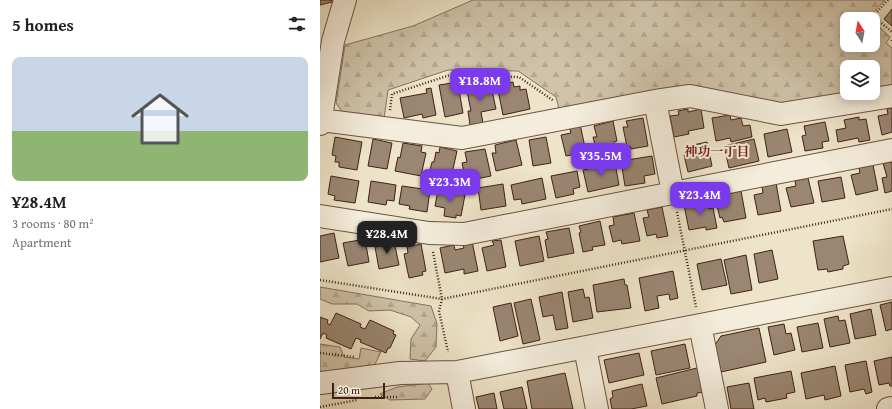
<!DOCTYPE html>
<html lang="en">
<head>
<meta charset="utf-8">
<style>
	:root { --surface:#fff; --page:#f2f2f2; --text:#202124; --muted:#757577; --accent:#7c3aed }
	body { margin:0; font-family:"Gentium Book Plus","Noto Serif JP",serif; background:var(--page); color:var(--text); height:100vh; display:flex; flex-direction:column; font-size:15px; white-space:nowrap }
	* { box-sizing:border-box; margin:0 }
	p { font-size:13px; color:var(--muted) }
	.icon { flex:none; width:22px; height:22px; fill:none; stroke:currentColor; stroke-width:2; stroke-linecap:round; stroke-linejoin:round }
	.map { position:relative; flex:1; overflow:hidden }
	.panel { display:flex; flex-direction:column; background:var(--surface); width:320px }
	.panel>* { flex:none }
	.needle { width:26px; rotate:349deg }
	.controls { position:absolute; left:520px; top:12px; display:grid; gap:8px }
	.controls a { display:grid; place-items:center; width:40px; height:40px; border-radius:8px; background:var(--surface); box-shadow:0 2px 10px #0003; font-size:20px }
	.scale { position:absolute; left:12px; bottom:10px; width:53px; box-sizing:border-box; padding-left:4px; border:2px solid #402115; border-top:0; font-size:11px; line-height:14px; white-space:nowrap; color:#402115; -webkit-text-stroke:3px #f4eddc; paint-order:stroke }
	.price { position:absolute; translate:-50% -34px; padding:0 9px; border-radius:8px; background:var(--accent); color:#fff; font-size:13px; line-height:26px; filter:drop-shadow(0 1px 2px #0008) }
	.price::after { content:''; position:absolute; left:50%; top:24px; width:12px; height:9px; margin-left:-6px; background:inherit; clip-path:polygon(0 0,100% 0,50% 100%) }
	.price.active { background:#222; color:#fff }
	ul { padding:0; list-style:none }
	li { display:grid; align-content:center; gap:8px; height:212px; padding:0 12px }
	li span { display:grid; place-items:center; height:124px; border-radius:8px; color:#555 }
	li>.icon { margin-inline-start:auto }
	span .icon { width:72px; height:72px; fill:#fffc; stroke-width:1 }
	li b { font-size:17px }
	h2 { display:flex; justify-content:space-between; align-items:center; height:48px; padding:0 12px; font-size:17px }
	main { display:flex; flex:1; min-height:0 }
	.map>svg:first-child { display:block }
</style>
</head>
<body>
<main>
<section class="panel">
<h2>5 homes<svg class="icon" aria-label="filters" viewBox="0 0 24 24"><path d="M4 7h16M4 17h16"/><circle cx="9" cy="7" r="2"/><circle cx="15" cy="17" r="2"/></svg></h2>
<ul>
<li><span style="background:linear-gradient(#c9d6e8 60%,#8fb573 0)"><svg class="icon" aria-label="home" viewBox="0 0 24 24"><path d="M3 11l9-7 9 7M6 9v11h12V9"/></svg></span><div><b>¥28.4M</b><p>3 rooms · 80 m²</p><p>Apartment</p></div></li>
</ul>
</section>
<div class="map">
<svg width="572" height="409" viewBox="0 0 572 409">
	<defs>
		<pattern id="forest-firs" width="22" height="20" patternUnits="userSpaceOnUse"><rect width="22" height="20" fill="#d0c3aa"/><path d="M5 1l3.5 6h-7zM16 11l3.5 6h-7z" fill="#b4a791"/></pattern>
	</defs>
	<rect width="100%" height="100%" fill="#eee4c9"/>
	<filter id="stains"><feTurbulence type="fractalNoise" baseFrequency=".005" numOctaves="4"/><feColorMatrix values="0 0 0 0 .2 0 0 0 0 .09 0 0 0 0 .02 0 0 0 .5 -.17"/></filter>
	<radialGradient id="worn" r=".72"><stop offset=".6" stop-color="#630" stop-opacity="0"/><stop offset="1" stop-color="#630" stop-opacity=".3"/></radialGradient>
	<!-- forest -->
	<path fill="url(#forest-firs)" stroke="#887260" d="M153,0H565L549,17L550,19H527V45H553V21L570,37L566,43L572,48V87L553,91V67H527V93L473,107L357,86L239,109L236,97L198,71L128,70L68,90L64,119L23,113L16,103L25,45L93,26Z
		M0,287L111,306L117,324L116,347L105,361L90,359L91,339L100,325L91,317L70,310L49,311L37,304H12L0,299Z
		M0,344L20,347L24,357L39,359L41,348L61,352L54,366L0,374Z
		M108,383L112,389L105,399L70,400L60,394L77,387Z"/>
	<!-- building -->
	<path fill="#9a8673" stroke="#402115" d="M0,0H12V2L0,5Z
		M572,9V26L564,19Z
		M193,82L194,87L200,86V90L206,89L210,109L183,115L177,85Z
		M132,83L134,91L139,90L143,113L125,117L119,85Z
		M166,83V87L171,86L176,109L161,112L163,123L150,125L148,111H151L146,86Z
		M111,88L116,115L103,118L102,114L84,118L80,98L107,93L106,89Z
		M572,108V132L562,135L558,116L568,114L567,109Z
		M368,109V112L381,109L384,128L368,131L369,134L354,137L350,116L359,115L358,111Z
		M410,115L411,120L421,118L423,126L430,125L432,137L411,142L410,138L396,141L392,118Z
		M539,117V120L546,119L550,140L539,142L538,138L518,142L516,130L526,128L524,120Z
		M323,118L328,146L311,149L310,146L307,147L303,127H308L306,121Z
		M293,121L297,141L294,142L296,148L277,153L273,137H277L274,126Z
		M505,122L509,141L502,142L503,148L485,151L482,136L486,135L484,126Z
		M260,124L266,152L246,156L241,135L251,133L249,126Z
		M467,129L472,152L448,157L444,134Z
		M15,137L42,142L37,170L19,167V162H15L16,156L12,155Z
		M226,137L231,163L213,166L209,140Z
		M53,139L72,143L67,169L48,166Z
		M434,139L439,161L409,168L404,146Z
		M196,140L202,165L176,171L172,153H176L175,145Z
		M387,142L392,166L368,172L364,155L369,154L368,146Z
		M83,143L102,146L101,152L106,153L101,176L75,171L78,157L80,158Z
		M120,147L137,151L131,178L109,174L112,162H114L116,152L119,153Z
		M165,149L171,176L146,181L142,163L147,162L145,152Z
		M332,156L335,174L324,176L325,183L305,186L301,161Z
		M572,162V191L565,193L562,178L567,177L563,163Z
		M295,163L299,185L268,192L263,170Z
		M553,165L558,190L536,195L531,175L540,173L539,168Z
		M257,171L260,187L253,189L254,194L236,198L231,176Z
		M11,176L39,181L35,203L14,200L15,196L8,194Z
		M521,177L525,198L502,202L498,181Z
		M222,178L226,199L202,204L201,199L194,200L191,185Z
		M488,178L494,203L471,207L466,188L476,186L475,181Z
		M51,181L76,185L74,201L67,200L66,205L48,202Z
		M456,183L461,211L438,215L434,195L443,193L442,186Z
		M183,184L186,206L161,210L158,188Z
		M82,186L110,190L107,212L89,209L90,206L79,204Z
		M118,190L145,195L141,216L136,215V218L124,216L125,208L115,206Z
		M421,191L426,218L404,222L402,217L400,218L395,197Z
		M387,201L389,209L393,208L397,228L386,230V227L369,230L364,205Z
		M342,207L348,236L337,238L336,234L327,236L323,218L329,217L327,210Z
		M314,213L320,241L302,244L301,240L293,242L289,226L294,225L293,217Z
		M280,221L285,245L272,247L273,250L263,252L259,233L261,232L259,226Z
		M249,228L254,253L228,258L225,240L228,239L226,232Z
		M14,233L19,258L0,262V236Z
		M219,236L224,261L200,266L195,241Z
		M523,236L529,264L523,266V269L508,272L507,269L498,270L493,241Z
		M45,239L49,262L28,266L23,243Z
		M181,240L186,267L167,271L162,248L174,245L172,241Z
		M74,241L79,265L59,269L55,247L61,246L60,244Z
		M152,241L158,271L144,274V269L125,273L120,248L134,245L135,250L144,248L142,243Z
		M101,244L106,271L102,272L103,275L89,278L84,254L88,253L87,247Z
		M452,250L458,279L439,283L434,254Z
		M426,255L432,290L411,294L404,260Z
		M401,259L407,285L382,290L377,264Z
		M353,271L358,298L350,300L349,294L337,296L339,308L325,311L319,278Z
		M304,279L305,285H307L311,308L277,312L273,285Z
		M263,289L265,298L269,297L273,318L253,322L248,292Z
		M242,292L248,328L236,330L233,315L223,317L219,297Z
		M211,299L220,340L203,344L194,303Z
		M572,302V329L566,331L560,305Z
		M191,303L198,336L180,341L173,307Z
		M551,309L556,335L535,339L530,314Z
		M16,313L41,324L40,327L45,329L50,320L74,331L73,334L76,335L70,348H68L66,353L40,342L41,340L36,338L31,349L6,338L7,335L3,333L0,339V317L8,320L7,323L10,325Z
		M518,316L519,321L525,320L530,343L510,347L504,319Z
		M498,323L503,348L482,352L477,327Z
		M464,324L466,334L471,333L475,350L454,355L448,327Z
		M439,328L446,362L401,372L395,345L401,336Z
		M365,344L370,368L336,375L331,351Z
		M319,353L324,375L289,383L284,360Z
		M572,357V386H570L569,383L559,385L554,361Z
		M546,361L552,392L546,394L544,389L530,392L525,365Z
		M515,366L521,396L505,400L504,395L486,399L481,373Z
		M381,367L386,392L377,393V396L342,404L336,378Z
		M471,371L475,392L466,394L467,398L446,402L445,398L438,400L434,378Z
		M245,373L253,409H212L207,381Z
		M429,383L434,409H411L407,387Z
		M322,384L327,406L311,409H292L290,399L293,397L292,391Z
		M202,387L207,409H184L180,392Z
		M174,393L177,409H159L156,397Z"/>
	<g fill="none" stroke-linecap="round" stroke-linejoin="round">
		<!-- minor casing -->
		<g stroke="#6c5242" stroke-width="24">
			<path id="minor" d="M335,101L353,193
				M0,120L142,138L335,101L370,96L461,114L572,96
				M0,124L13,41L25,0
				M0,216L109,233L144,234L572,150
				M380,325L397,409
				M265,348L277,409
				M0,383L80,373L137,372
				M144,409L137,372L572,288
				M568,409L572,408"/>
		</g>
		<!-- path -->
		<path stroke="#402115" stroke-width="2.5" stroke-dasharray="1 2" stroke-linecap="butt" d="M568,0L553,16L572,32
			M572,40V41
			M70,110L72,94L130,75L199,77L234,101
			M357,212L376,307
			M113,252L122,299L119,311L128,352
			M0,280L122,299L572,209
			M0,353L35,357
			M55,397H78
			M0,407L37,400"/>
		<!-- minor -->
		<use href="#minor" stroke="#f4eddc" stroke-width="22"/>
	</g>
	<g text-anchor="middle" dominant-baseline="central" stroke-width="4" stroke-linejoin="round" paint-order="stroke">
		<!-- neighbourhood labels -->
		<g font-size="13" font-weight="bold" fill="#7a1f14" stroke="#f4eddc">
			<text x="397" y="151">神功一丁目</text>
		</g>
	</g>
	<rect width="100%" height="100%" filter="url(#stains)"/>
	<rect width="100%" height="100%" fill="url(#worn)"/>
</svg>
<div class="controls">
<a><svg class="needle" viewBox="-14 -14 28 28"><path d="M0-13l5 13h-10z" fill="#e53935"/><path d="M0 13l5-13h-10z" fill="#757577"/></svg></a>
<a><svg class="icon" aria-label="layers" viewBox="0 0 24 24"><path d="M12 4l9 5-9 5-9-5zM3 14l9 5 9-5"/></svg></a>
</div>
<div class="scale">20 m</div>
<b class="price" style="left:160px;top:102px">¥18.8M</b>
<b class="price" style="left:281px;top:177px">¥35.5M</b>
<b class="price" style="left:130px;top:203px">¥23.3M</b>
<b class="price" style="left:380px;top:216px">¥23.4M</b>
<b class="price active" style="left:67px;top:255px">¥28.4M</b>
</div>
</main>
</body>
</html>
